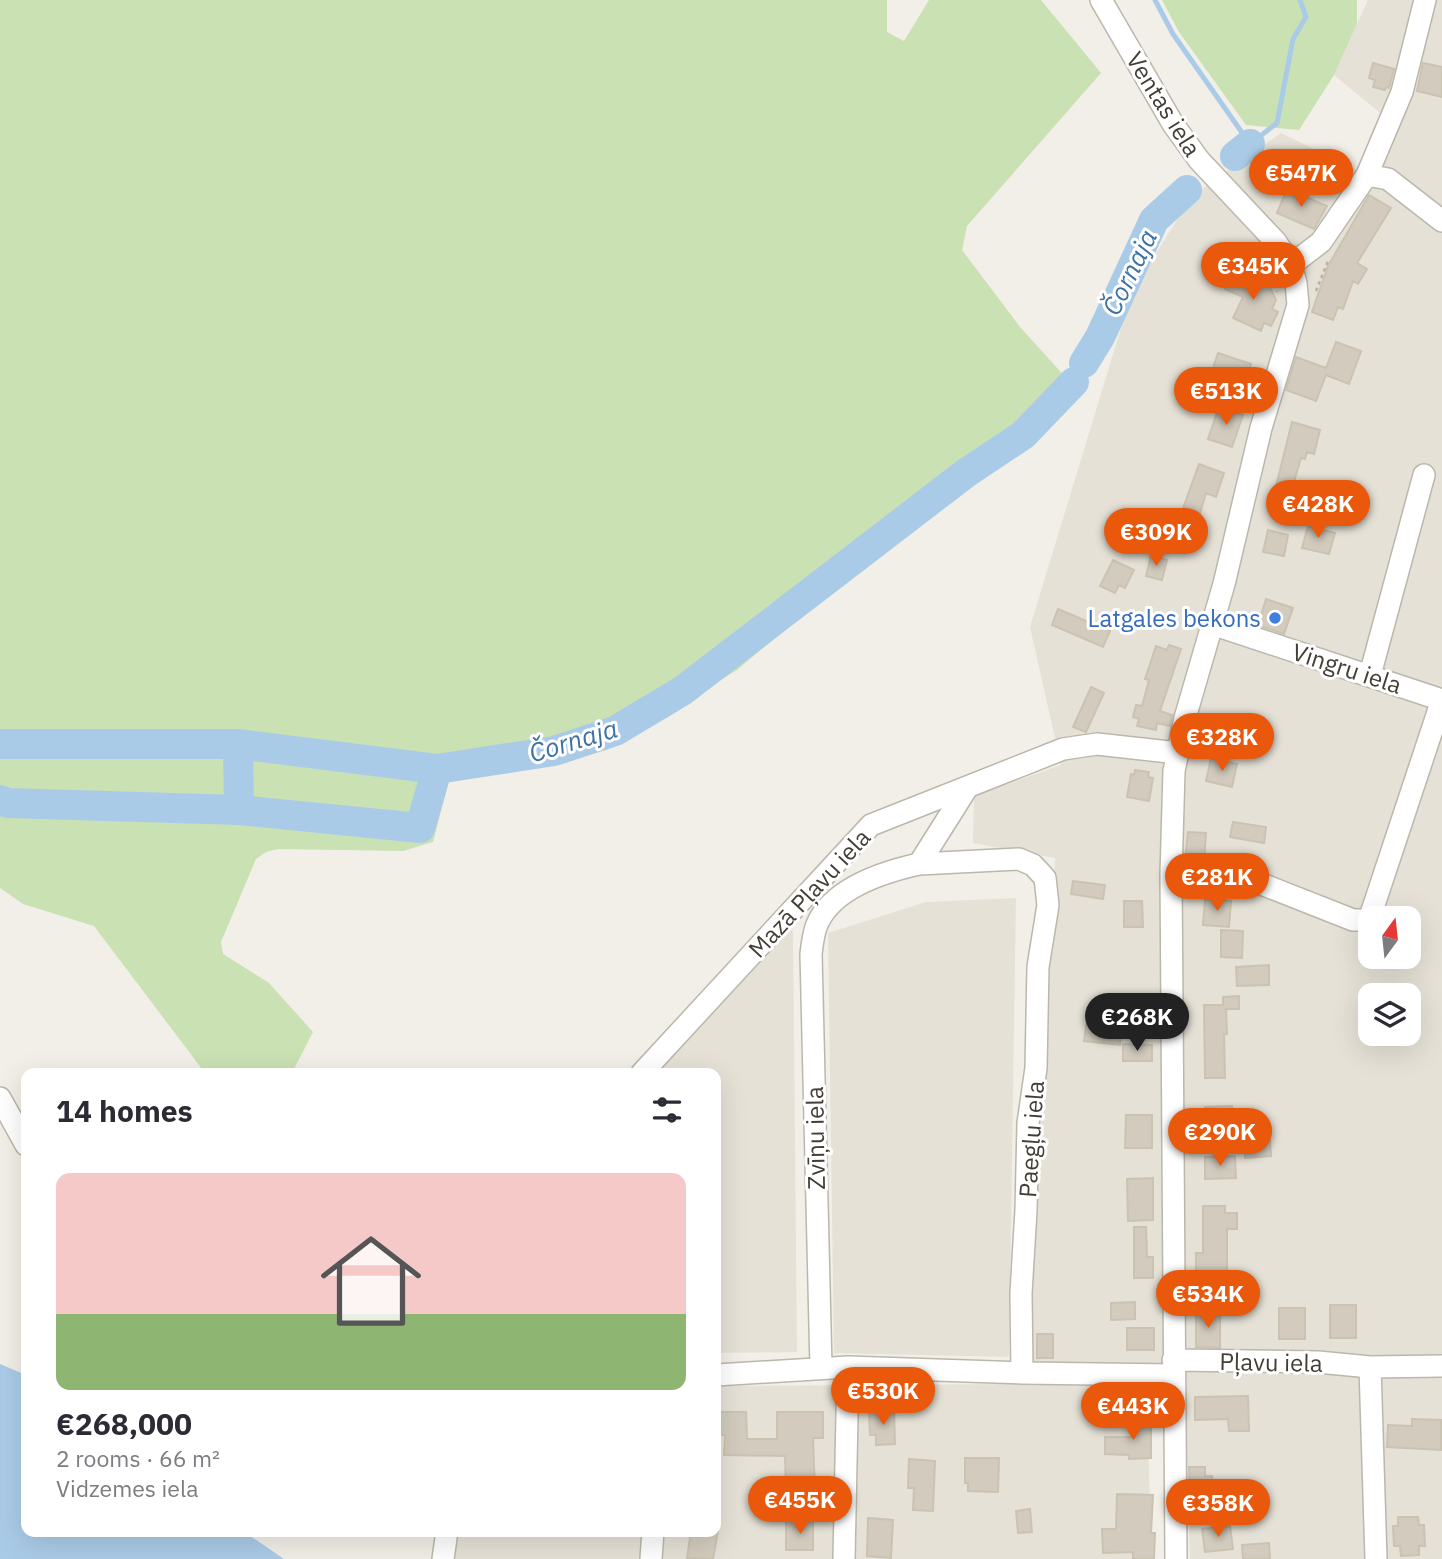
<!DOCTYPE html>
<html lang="en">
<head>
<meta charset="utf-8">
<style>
	:root { --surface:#fff; --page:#f2f2f3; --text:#2b2b33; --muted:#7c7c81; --line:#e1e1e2; --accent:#ea580c }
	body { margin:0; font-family:"IBM Plex Sans",sans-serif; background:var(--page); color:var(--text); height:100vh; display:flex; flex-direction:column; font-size:26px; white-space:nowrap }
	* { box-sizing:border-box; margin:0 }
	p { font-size:23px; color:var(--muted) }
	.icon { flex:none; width:38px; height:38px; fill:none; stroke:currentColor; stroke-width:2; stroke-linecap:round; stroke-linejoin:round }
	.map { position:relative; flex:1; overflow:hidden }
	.drawer { position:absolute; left:21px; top:1068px; width:700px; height:469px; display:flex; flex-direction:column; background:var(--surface); border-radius:14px; box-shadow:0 7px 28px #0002 }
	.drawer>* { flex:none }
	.needle { width:46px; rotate:15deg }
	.controls { position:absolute; left:1358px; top:906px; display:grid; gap:14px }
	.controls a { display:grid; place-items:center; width:63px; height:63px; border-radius:14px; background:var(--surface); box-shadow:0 7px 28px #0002; font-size:35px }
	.price { position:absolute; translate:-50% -60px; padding:0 16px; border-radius:24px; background:var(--accent); color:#fff; font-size:23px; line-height:46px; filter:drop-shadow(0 2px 4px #0008) }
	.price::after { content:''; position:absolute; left:50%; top:42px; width:21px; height:16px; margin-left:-10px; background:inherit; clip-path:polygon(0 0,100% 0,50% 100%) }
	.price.active { background:#222; color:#fff }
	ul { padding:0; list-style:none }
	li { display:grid; align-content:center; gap:14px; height:371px; padding:0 35px }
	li+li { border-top:2px solid var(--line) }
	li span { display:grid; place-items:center; height:217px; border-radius:14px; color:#555 }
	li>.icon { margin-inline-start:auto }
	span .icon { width:126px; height:126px; fill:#fffc; stroke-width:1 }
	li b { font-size:30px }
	h2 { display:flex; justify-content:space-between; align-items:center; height:84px; padding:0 35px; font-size:30px }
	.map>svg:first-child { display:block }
</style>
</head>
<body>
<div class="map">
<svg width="1442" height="1559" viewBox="0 0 1442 1559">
	<rect width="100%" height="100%" fill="#f1efe7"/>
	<!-- residential -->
	<path fill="#e5e1d6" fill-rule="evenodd" d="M1368,0H1442V1360L1026,1366L1055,858L973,843L974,796L1061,765L1030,627L1132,292L1192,196L1281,133L1366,174L1390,121L1334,75ZM1370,919H1409V957H1370ZM1370,996H1409V1034H1370Z
		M1016,898L1009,1357L834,1353L828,933L926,902Z
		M788,928L793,931L797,1352L716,1353V1073H656Z
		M1184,1369L1442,1376V1559H1190Z
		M1147,1383L1151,1559H447L452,1531H716V1386Z"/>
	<!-- green -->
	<path fill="#cae1b4" d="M0,0H887V32L904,41L929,0H1041L1101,73L967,226L962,250L1020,327L1078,391L1036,441L879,551L737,670L607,750L449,781L433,842L403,851L278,849L266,852L256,859L221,942L223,954L269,983L313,1032L292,1073H205L94,926L23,904L0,888Z
		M1162,0H1357V24L1334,75L1299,130L1246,125L1179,32Z"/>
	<!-- water -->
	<path fill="#aacbe7" d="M0,1364L26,1375V1531H243L284,1559H0Z"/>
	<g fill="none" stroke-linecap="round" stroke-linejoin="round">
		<!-- stream -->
		<path stroke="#aacbe7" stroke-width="5" d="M1155,0L1173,34L1250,144L1277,123L1293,39L1306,17L1300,0"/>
		<!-- river -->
		<path stroke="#aacbe7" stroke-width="30" d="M1235,156L1250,144
			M1084,363L1100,337L1154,220L1187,190
			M0,744H238L437,769L554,751L615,731L682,691L966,473L1023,435L1074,382
			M238,744L239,810
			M0,800L8,803L239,810L420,828L437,769"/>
	</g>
	<!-- building -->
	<path fill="#d2cbbe" stroke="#cbc3b2" stroke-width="2" d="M1373,63L1394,69L1389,88L1386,87L1385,90L1373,87L1375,80L1369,78Z
		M1423,63L1442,67V97L1417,91Z
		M1278,150L1292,159L1283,173L1269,164Z
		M1287,189L1327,206L1314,229L1277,213Z
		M1369,195L1391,208L1357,263L1367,269L1358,284L1353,281L1343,309L1338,307L1333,320L1312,312L1328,266Z
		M1233,273L1258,285L1263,273L1276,300L1272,309L1278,312L1271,326L1264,323L1261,331L1233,318L1243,297L1225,289Z
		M1336,342L1361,351L1349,384L1326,375L1316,401L1286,390L1296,357L1326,368Z
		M1218,353L1251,364L1243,388L1210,377Z
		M1219,407L1243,415L1232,447L1208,439Z
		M1292,422L1320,430L1314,454L1307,452L1305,459L1301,458L1293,485L1307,489L1301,510L1272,502Z
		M1199,464L1224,473L1216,497L1206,493L1197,523L1204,526L1198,544L1173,536Z
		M1308,526L1335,533L1329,554L1302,548Z
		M1268,530L1288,535L1284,556L1263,552Z
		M1151,556L1167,560L1162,580L1146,576Z
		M1113,560L1134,570L1125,588L1119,585L1115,593L1100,586Z
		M1266,599L1293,608L1284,634L1258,625Z
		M1058,609L1110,631L1103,647L1052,625Z
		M1169,645L1181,649L1160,711L1172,715L1170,726L1157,723L1156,730L1137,726L1139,719L1133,717L1136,705L1142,706L1149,680L1145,679L1156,646L1167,650Z
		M1091,687L1104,693L1086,732L1073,727Z
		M1211,758L1237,764L1232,787L1206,781Z
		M1135,770L1149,772L1148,777L1153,778L1149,801L1127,797L1131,774L1134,775Z
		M1233,822L1266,827L1264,843L1230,837Z
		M1188,832L1206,833L1204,862L1185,860Z
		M1073,881L1105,885L1103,899L1071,894Z
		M1205,899L1231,901L1229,927L1203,925Z
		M1124,901H1142L1143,927H1124Z
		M1221,930L1243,931L1242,958L1221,957Z
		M1269,965V985L1237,986L1236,967Z
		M1239,996V1009H1226L1227,1034H1224L1225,1078H1205L1204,1005H1223V997Z
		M1088,1012L1113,1014L1112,1022L1122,1023L1120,1045L1084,1041Z
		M1123,1044L1152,1045V1061H1123Z
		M1232,1106V1129H1205V1107Z
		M1126,1115H1152V1148H1125Z
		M1270,1140L1271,1156L1245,1158L1244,1142Z
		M1235,1156L1236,1178L1205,1179V1157Z
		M1153,1178V1220L1128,1221L1127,1179Z
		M1203,1206H1225V1213H1237V1229H1227V1285H1206V1277L1196,1278V1253H1203Z
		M1134,1227H1146L1147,1257H1153V1278H1134Z
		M1135,1302V1319L1111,1320V1303Z
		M1330,1305H1356V1338H1330Z
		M1279,1308H1305V1339H1279Z
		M1196,1313H1220V1348L1196,1347Z
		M1127,1328H1154V1350H1127Z
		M1037,1334H1053V1358H1037Z
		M1248,1396L1249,1431H1229L1228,1419L1195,1420V1397Z
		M894,1410L895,1444L876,1445V1435H870L869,1411Z
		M717,1412H746L747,1439H777V1412H823V1438H813L815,1492L786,1493L785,1456L724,1455L725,1435H716Z
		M1151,1417V1458L1129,1459V1455L1105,1454V1437H1135V1418Z
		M1412,1419L1441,1420V1450L1387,1447L1388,1425L1412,1426Z
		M965,1458H999L998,1492L968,1491V1483H965Z
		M909,1459L935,1461L933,1511L913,1510L914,1488H908Z
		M1189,1467H1205V1476H1212L1213,1490L1206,1491V1502H1190Z
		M1117,1494L1153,1495L1151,1533H1155L1154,1559H1133V1552L1103,1553L1102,1529H1116Z
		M1030,1509L1032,1532L1018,1533L1016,1511Z
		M1398,1517H1418L1419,1525H1424L1425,1546H1419V1555L1401,1556L1400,1546H1394L1393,1526H1398Z
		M868,1518L893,1520L891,1558L867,1556Z
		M786,1521H813V1550H786Z
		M1230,1526L1233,1549L1205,1552L1202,1529Z
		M691,1531H718L713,1559L687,1558Z
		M1269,1543L1270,1559H1243L1242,1545Z"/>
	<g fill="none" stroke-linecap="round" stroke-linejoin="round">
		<!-- minor casing -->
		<g stroke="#bcb7ab" stroke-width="24">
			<path id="minor" d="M1101,0L1173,124L1199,160L1276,242L1291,265L1296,283L1298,305L1261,428L1224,584L1185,718L1174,771L1171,874L1176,1559
				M1367,175L1388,179L1442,221
				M1291,265L1321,242L1367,175L1402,92L1425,0
				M1212,624L1442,700
				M1370,675L1424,475
				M919,864L1019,859L1033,865L1045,878L1048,905L1038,967L1036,1068L1028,1123L1026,1210L1021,1293L1022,1373
				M1171,874L1254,881L1353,920H1369L1442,700
				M642,1073L871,825L1063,749L1097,744L1178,753
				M0,1098L26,1145
				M1173,1360L1318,1362L1370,1367L1442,1366
				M1370,1367L1376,1559
				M821,1368L811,954C812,946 813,936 816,927C830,889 883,872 919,864L967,788
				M716,1375L848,1367L1022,1373L1173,1375
				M443,1559L447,1531
				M651,1559L653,1531
				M844,1559L848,1367"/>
		</g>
		<!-- path -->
		<path stroke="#bcb39e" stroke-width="2.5" stroke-dasharray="3.5 3.5" stroke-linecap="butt" d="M1254,248L1262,259L1277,292
			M1316,291L1328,261"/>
		<!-- minor -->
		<use href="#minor" stroke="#fff" stroke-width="21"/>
	</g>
	<!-- markers -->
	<circle fill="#3f7fe0" stroke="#fff" stroke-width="2.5" cx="1275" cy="618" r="7"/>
	<g text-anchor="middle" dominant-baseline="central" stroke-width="6" stroke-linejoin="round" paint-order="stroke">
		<!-- street labels -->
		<g font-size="24" fill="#433f37" stroke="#fff">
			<text transform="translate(1164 104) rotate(58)">Ventas iela</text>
			<text transform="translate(1347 668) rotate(18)">Vingru iela</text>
			<text transform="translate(809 893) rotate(-47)">Mazā Pļavu iela</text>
			<text transform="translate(815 1138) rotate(-91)">Zvīņu iela</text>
			<text transform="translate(1031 1139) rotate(-86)">Paegļu iela</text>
			<text transform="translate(1271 1362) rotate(1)">Pļavu iela</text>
		</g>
		<!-- shop labels -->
		<g font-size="24" fill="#366cbe" stroke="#fff" text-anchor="end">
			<text x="1261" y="618">Latgales bekons</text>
		</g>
		<!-- water labels -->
		<g font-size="26" font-style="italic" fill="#3d72a3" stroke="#fff">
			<text transform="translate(1129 272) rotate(-64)">Čornaja</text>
			<text transform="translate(573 740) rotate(-17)">Čornaja</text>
		</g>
	</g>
</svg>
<div class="controls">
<a><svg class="needle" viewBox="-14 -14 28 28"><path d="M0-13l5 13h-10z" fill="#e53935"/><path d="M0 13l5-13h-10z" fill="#7c7c81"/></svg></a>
<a><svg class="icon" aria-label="layers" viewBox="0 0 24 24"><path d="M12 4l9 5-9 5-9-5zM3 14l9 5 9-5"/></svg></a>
</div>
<b class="price" style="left:1301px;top:209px">€547K</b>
<b class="price" style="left:1253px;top:302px">€345K</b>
<b class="price" style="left:1226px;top:427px">€513K</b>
<b class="price" style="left:1318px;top:540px">€428K</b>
<b class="price" style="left:1156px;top:568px">€309K</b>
<b class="price" style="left:1222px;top:773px">€328K</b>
<b class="price" style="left:1217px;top:913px">€281K</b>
<b class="price active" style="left:1137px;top:1053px">€268K</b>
<b class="price" style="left:1220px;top:1168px">€290K</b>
<b class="price" style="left:1208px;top:1330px">€534K</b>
<b class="price" style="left:883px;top:1427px">€530K</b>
<b class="price" style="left:1133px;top:1442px">€443K</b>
<b class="price" style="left:800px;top:1536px">€455K</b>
<b class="price" style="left:1218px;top:1539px">€358K</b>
<section class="drawer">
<h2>14 homes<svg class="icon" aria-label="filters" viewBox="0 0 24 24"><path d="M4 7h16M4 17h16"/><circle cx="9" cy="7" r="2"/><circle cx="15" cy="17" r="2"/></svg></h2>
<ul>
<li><span style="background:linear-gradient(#f6c9c9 65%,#8fb573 0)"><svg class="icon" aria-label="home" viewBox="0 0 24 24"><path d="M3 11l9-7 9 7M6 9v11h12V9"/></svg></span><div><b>€268,000</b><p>2 rooms · 66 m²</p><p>Vidzemes iela</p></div></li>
</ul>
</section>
</div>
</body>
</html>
